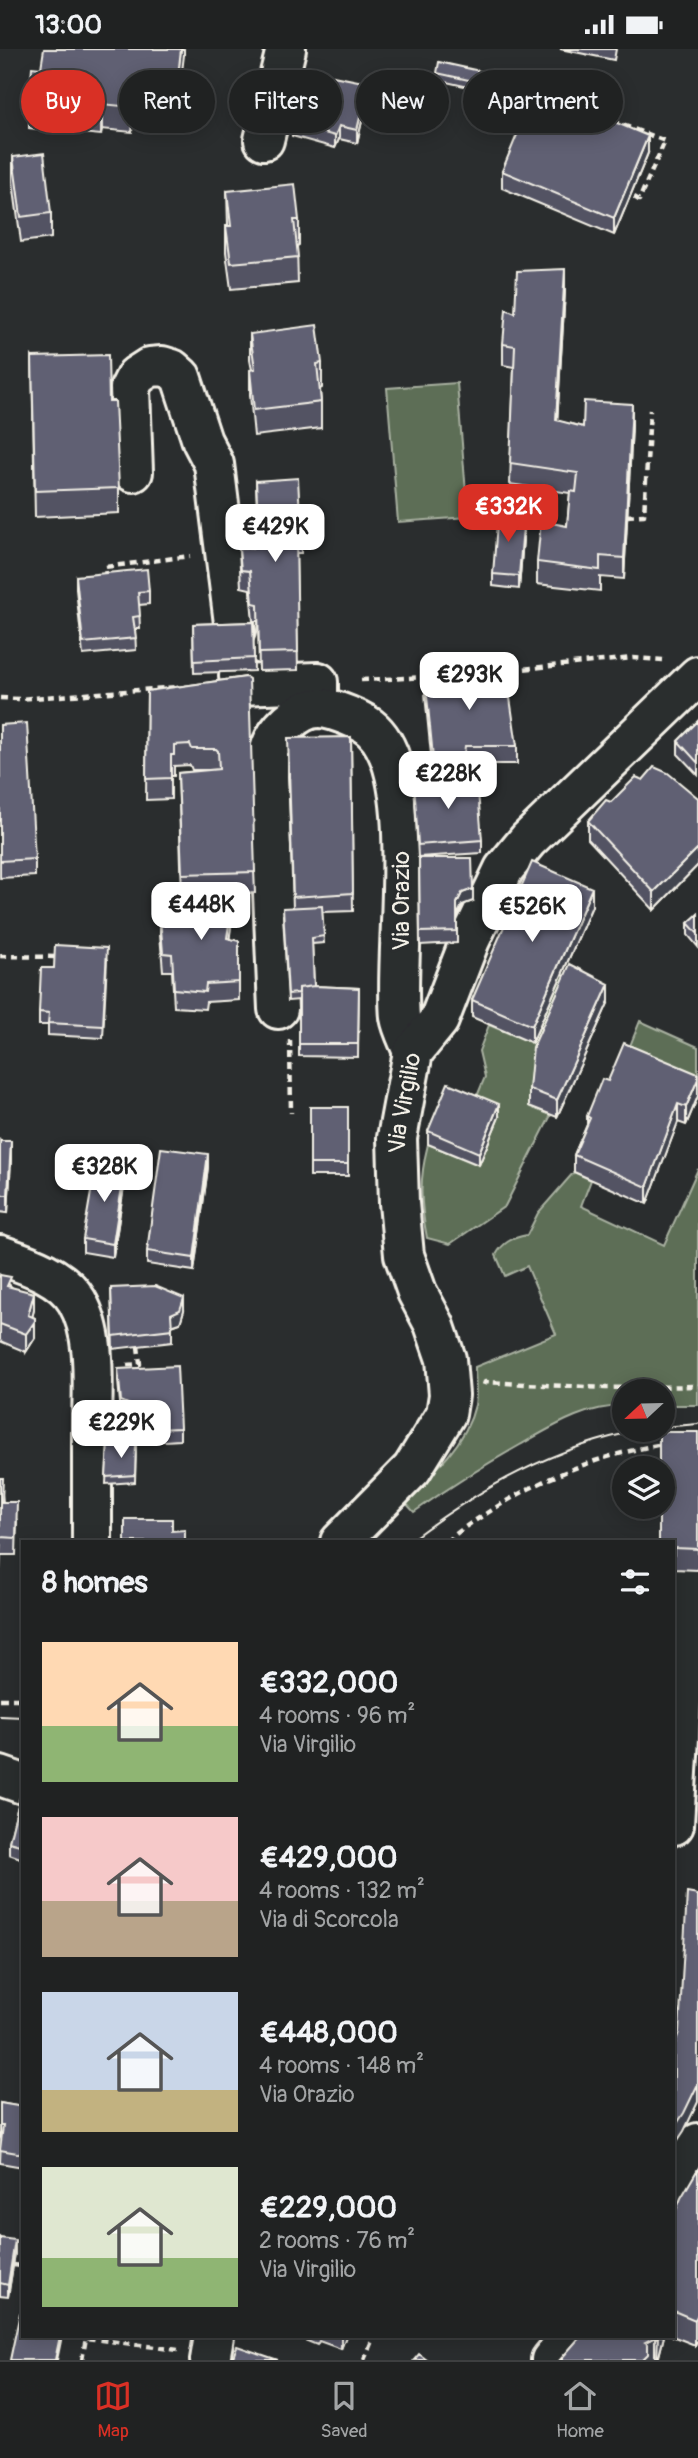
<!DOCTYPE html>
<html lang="en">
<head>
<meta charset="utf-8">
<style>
	:root { --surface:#202222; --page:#282a2a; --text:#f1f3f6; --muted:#a2a4a5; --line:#3d3f40; --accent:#d93025 }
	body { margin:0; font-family:Pangolin,sans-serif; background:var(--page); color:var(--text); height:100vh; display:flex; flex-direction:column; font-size:26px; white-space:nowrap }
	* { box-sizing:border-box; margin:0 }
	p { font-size:23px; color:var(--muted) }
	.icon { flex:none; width:38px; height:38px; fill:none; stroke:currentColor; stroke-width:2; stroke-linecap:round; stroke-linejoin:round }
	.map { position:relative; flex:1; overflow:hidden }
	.panel { position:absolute; left:21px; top:1491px; width:654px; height:798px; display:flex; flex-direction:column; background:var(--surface); border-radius:0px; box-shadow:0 4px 18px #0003,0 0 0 2px var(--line) }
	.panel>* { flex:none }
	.top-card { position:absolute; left:21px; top:21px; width:656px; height:63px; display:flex; gap:14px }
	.needle { width:46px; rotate:248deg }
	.tools { position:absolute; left:612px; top:1330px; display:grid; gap:14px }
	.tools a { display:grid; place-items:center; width:63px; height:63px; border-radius:50%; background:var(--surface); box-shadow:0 4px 18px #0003,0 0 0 2px var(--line); font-size:35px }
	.price { position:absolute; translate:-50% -60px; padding:0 16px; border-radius:14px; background:#fff; color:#222; font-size:23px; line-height:46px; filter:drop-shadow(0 2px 4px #0008) }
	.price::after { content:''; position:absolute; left:50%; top:42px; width:21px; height:16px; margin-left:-10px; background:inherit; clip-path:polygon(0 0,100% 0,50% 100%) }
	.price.on { background:var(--accent); color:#fff }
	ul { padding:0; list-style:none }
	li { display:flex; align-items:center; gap:21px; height:175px; padding:0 21px }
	li span { display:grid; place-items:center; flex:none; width:196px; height:140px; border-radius:0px; color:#555 }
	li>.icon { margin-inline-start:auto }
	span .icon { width:84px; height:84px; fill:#fffc; stroke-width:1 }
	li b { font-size:30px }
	h2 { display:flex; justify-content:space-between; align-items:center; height:84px; padding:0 21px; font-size:30px }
	.pill { padding:0 24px; border-radius:32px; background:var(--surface); box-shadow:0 4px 18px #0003,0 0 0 2px var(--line); font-size:24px; line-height:63px }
	.pill.on { background:var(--accent); color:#fff }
	.status { display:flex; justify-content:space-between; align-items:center; height:49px; padding:0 35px; background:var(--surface); direction:ltr }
	.status svg { height:19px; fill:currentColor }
	.menu { display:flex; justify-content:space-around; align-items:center; height:98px; border-top:2px solid var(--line); background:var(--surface); font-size:19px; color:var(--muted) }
	.menu a { display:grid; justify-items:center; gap:4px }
	.menu .on { color:var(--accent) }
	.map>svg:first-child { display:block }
</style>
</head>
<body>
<div class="status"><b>13:00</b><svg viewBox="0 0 49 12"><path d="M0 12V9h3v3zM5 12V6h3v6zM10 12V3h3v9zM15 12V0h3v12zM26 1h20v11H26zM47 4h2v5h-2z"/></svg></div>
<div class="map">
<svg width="698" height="2311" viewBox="0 0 698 2311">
	<rect width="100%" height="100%" fill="#2a2d2e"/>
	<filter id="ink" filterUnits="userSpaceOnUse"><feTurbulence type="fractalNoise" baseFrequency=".0143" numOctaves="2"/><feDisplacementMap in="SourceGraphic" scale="14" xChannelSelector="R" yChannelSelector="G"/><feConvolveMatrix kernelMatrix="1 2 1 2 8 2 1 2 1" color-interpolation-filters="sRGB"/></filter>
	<g filter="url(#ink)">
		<!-- green -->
		<path fill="#5d6e57" stroke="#a8b0a0" stroke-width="2" d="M457,334L468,468L398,473L387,339Z
			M562,924L570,933L530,1058L551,1066L505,1157L450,1195L427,1189C420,1153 419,1131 428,1095L478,1116L473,1057L485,1028L479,1002L489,976L532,994Z
			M640,972L698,998V1043L624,1012Z
			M698,1120V1356H663V1342H625V1357C584,1357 554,1377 520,1396C483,1417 448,1439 414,1463L403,1451C432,1425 466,1396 475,1356C477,1344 475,1330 475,1318L556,1285L527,1217L505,1227L496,1206C503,1193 512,1189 527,1186L538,1164L574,1123L591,1131L581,1157L664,1196Z"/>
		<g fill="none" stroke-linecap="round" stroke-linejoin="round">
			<!-- minor casing -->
			<g stroke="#f4f1e8" stroke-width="44">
				<g id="minor">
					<path d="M264,91L286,0"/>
					<path d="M133,423L130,339L136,327L150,318L162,317L172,320L181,328L202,392L214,415L235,582"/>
					<path d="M239,627L240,636L318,633V659"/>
					<path d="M278,960L268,728C268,719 268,709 270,701C275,682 299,658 320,659C334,660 363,671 373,681C423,729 393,901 400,968C402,980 409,992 413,1003"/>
					<path d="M0,1206C26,1215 62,1226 77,1252C98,1288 92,1340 92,1380C92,1417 92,1455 92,1493"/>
					<path id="s1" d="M340,1493L412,1420L446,1365L449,1346L446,1310L434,1275L417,1243L404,1206L399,1154L397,1089L413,1003L439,971L470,891L504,820L528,791L698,627"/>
					<path d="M0,1727L23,1735"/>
					<path d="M674,1776L688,1530"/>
					<path d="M210,2311L214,2287"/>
				</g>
			</g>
			<!-- major casing -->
			<g stroke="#f4f1e8" stroke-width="44">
				<path id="major" d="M674,2138L698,2094
					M551,2311L571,2287"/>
			</g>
			<!-- path -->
			<path stroke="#f4f1e8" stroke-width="4.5" stroke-dasharray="7 5" stroke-linecap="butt" d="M509,34L538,45
				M612,72L665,92L639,151L631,146
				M627,467L644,466L650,361
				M106,529L105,518L190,507
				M501,622L633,609L663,611
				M361,631L429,628
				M0,649L19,650L179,638
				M0,907L55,908
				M290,991L291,1064
				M127,1316L140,1315L138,1297
				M484,1336L485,1333L606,1339L698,1337
				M447,1493C459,1481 473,1473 487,1464C543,1428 597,1407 663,1395
				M0,1650H23
				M13,2216L23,2217
				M82,2311L86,2289L178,2301
				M364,2311L374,2287"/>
			<!-- minor -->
			<use href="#minor" stroke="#2a2d2e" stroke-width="38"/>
			<!-- major -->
			<use href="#major" stroke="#2a2d2e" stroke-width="38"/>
			<!-- tram -->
			<path stroke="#f4f1e8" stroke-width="2" d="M663,1378L698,1375
				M408,1493C479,1440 554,1397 642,1381
				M0,1667L23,1668"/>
		</g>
		<!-- wall -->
		<path fill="#535363" stroke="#f4f1e8" stroke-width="2" d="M184,0L175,80L133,74L132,83L102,80L101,86L29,79V53L41,19Z
			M560,0H616L614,11Z
			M437,24L498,32L496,44L437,31Z
			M306,41L368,46L357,94L339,90L335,99L292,87V75Z
			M648,104L614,186L502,139V122Z
			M13,108L51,164V189L21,193L13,133Z
			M227,142L299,171V196L297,197L298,234L231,240L226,203V177H228Z
			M565,242L557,372L583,378L632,376L624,530L600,528V542L537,535V513L567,477L570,444L510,435L514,318L503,316V295L515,264Z
			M250,285L322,314V339L320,340L321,353V379L254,387L250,346V321H252L250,311Z
			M32,308L119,439V464L35,468Z
			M256,432L301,486V504H296L298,621L259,622L258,572H253L250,540L241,538L239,500L251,499L254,490V469H257Z
			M524,477L519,540L493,537V525Z
			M76,527L149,542V555L139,556L140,580H135L136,601L83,606L76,540Z
			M253,573L254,622L194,624L193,575Z
			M425,627L505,647L517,697V715H465L464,723L433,726L425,645Z
			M246,628L255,844L208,845L233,864L229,890L239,933V951L206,953L205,960L174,958L172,922H163L160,885V868L169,864L197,846H182L178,724L214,721H192L190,716L174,717V727H171V750L146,751L147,642Z
			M698,672V726L678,705V692Z
			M0,676L35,810V827L0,829Z
			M351,688L353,862L322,863L324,894L312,895L314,937L359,939L358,1008L299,1007V951L288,952L283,866L293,859L288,706Z
			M643,731L698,749V816L654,861L588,790V772L611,753Z
			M414,732L482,791V804L418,808Z
			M419,809L473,852L462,856L457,867V894L420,896Z
			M592,857L532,994L472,968V951Z
			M698,865V898L688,886V874Z
			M107,911L103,989L48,986V976H39V963L54,919Z
			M609,952L557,1068L529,1057V1040Z
			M698,1025V1047L686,1076L678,1073L647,1155L574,1123V1106L587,1076V1067L608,1032Z
			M310,1058H348V1127H310Z
			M499,1068L479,1116L428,1095V1082Z
			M0,1092L11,1110L8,1164L0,1163Z
			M208,1118L194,1222L147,1215V1202Z
			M125,1131L113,1208L83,1203V1190Z
			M0,1226L34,1261L32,1268L35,1269V1289L26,1303L0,1292Z
			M111,1239L184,1261L180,1274L172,1277V1293L113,1300Z
			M118,1320L180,1379V1391L131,1394L130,1368L121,1364L118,1332Z
			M698,1383V1521L674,1520V1493Z
			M108,1394L136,1395L135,1433L106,1435Z
			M0,1429L3,1453L17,1471L16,1506H1L0,1522Z
			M23,1736V1810L9,1805V1793Z
			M0,2054L23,2058V2118L0,2114L1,2090L0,2089Z
			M698,2120V2291L695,2296L672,2287H674V2166Z
			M0,2189L15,2204L8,2248L0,2247Z
			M295,2287H346L341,2300L319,2292L317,2296Z
			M581,2287H664L658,2311H560Z"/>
		<!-- shaded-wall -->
		<path fill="#434450" stroke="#f4f1e8" stroke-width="2" d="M181,0H184V6L175,80V54Z
			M368,34V46L357,94V81Z
			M102,55V80L101,86V60Z
			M339,77V90L335,99V87Z
			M648,87V104L614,186V169Z
			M565,220V242L556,392V371Z
			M632,355V376L624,530V509Z
			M524,465V477L519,540V527Z
			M698,799V816L654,861V843Z
			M592,839V857L532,994V977Z
			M473,840V852L462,856L457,867V894V854L462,844Z
			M233,846V864L227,907V889Z
			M609,935V952L557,1068V1051Z
			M698,1030V1047L686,1076V1058Z
			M499,1055V1068L479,1116V1104Z
			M678,1055V1073L647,1155V1138Z
			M11,1092V1110L8,1164V1146Z
			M208,1105V1118L194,1222V1209Z
			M125,1119V1131L113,1208V1195Z
			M34,1244V1261L29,1281L35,1272V1289L26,1303V1285L28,1266Z
			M184,1249V1261L180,1274L171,1277V1265Z
			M698,2035V2053L684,2082L674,2097V2079Z
			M15,2191V2204L8,2248V2236Z
			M698,2265V2291L695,2296V2271Z
			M60,2287H62L57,2311H55Z
			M341,2287H346L341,2300Z
			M658,2287H664L658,2311H657Z
			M655,2288V2311H642L645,2293Z"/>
		<!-- building -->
		<path fill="#606173" stroke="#f4f1e8" stroke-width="2" d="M44,0H181L175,54L133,49L132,58L102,55L101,60L29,53L32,18L41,19Z
			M439,13L498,26L496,37L437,24Z
			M310,26L331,32L333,27L368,34L357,81L339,77L335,87L292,75L302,39L306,41Z
			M536,40L648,87L614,169L502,122Z
			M44,104L51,164L21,168L13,108Z
			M295,135L299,171H294L298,208L231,214L226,177H231L227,142Z
			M565,220L556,371L583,378L584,352L632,355L624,509L600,507V521L537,513L541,472L567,477L570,442L576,443L578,424L510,414L515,297L503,295L506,260L515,264L517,222Z
			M317,276L322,314L317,315L321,353L254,361L250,321L255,320L250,285Z
			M108,306L109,352H115L119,439L35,442L32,308Z
			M298,429L301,486H296L298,603L259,604L258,555L253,554L250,522L241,521L239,500L252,499L251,490H255L254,469H258L256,432Z
			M498,462L524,465L519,527L493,525Z
			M147,520L149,542L138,543L140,567L133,568L136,589L83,594L76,527Z
			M253,573L254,609L194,612L193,575Z
			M504,620L505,647L510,649L517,697H465L464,705L433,708L425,627Z
			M246,628L249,630L255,823L182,825L178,724L219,720L218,702L216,700H192L190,695L174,696V706H171V729L146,730L147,642Z
			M698,672V714L678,692Z
			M27,674L35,810L0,812V676Z
			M351,688L353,844L293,848L288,689Z
			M654,718L668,724L698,749V799L654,843L588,772L606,751L611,753L636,728L643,731Z
			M477,730L482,791L418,796L414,732Z
			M419,809H472L473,840L462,844L457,854V882L420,883Z
			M532,813L592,839L532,977L472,951Z
			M200,845L233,846L227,889L239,892V933L206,935L205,943L174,940L172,905L163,904L160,868L169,864V851Z
			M322,857L324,887L312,889L314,937L299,939V944L288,945L283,859Z
			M698,865V885L688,874Z
			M55,896L107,899L103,977L48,974L49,964L39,963L41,919H54Z
			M570,915L609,935L557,1051L529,1040L533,998Z
			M314,937L359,939L358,995H299V939Z
			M624,994L698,1025V1030L686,1058L678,1055L647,1138L574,1106L590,1069L587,1067L602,1030L608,1032Z
			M448,1034L499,1055L479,1104L428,1082Z
			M310,1058H348V1115H310Z
			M0,1092H11L8,1146H0Z
			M161,1099L208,1105L194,1209L147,1202Z
			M96,1114L125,1119L113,1195L83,1190Z
			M0,1226L11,1228L7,1237L34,1244L28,1266L35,1269V1272L26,1285L0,1275Z
			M155,1237L184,1249L180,1261L171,1265L172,1280L113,1287L111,1239Z
			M177,1317L180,1379L131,1381L130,1356L121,1352L118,1320Z
			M659,1383H698V1500L674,1499V1493H659V1458H663V1419H659Z
			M108,1394L136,1395L135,1426L106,1428Z
			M0,1429H3L2,1453H17L16,1489L1,1488L0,1505Z
			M125,1470H172V1482L185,1481V1493H125Z
			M23,1736V1797L9,1793Z
			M687,1844L698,1846V2035L684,2064L674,2079V1998L679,1983Z
			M0,2054L23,2058V2105L0,2101L3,2077H0Z
			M698,2120V2265L695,2271L674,2262V2166L681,2149Z
			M0,2189L15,2191L8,2236L0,2234Z
			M20,2264H23V2287H60L55,2311H10Z
			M581,2287H658L657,2289L655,2288L645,2293L648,2295V2305L642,2311H560Z
			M237,2297L278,2311H232Z
			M419,2305L427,2311H414Z"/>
	</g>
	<g text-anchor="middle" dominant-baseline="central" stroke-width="6" stroke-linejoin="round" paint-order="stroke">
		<!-- street labels -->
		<g font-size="24" fill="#f4f1e8" stroke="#2a2d2e">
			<text transform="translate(401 852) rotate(-90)">Via Orazio</text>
			<text stroke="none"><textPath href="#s1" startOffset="488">Via Virgilio</textPath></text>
		</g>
	</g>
</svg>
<div class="tools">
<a><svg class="needle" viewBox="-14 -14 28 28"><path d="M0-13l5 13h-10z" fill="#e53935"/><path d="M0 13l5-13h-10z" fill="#a2a4a5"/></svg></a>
<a><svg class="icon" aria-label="layers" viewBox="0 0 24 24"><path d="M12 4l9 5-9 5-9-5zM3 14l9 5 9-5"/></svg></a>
</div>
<b class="price on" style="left:508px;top:495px">€332K</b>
<b class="price" style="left:275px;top:515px">€429K</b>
<b class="price" style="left:469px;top:663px">€293K</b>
<b class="price" style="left:448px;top:762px">€228K</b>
<b class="price" style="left:201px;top:893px">€448K</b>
<b class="price" style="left:532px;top:895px">€526K</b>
<b class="price" style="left:104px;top:1155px">€328K</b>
<b class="price" style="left:121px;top:1411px">€229K</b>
<div class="top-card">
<a class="pill on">Buy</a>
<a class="pill">Rent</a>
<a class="pill">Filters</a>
<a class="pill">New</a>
<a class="pill">Apartment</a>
</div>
<section class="panel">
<h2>8 homes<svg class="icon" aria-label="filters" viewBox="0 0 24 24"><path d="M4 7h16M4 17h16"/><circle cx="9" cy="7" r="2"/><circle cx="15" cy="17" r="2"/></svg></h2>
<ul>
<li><span style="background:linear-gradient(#ffd9b3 60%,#8fb573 0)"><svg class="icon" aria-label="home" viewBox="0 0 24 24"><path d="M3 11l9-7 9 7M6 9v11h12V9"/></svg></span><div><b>€332,000</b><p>4 rooms · 96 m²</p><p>Via Virgilio</p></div></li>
<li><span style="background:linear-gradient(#f6c9c9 60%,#b9a48a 0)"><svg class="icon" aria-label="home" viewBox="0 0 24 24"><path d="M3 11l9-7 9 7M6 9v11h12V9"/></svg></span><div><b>€429,000</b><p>4 rooms · 132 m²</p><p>Via di Scorcola</p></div></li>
<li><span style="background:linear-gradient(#c9d6e8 70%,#c2b280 0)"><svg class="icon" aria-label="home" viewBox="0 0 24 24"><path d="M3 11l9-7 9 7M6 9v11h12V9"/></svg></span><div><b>€448,000</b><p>4 rooms · 148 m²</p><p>Via Orazio</p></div></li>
<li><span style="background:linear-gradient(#dfe7d0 65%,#8fb573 0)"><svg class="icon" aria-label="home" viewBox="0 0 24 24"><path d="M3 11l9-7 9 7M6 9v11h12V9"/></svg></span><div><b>€229,000</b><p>2 rooms · 76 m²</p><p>Via Virgilio</p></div></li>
</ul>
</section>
</div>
<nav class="menu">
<a class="on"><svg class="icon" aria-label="map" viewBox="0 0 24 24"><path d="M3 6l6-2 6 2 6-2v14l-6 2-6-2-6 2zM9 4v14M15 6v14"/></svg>Map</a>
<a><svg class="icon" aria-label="saved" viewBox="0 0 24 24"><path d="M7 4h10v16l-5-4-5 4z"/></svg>Saved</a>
<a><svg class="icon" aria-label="home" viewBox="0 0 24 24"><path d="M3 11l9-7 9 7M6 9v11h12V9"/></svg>Home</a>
</nav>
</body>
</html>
